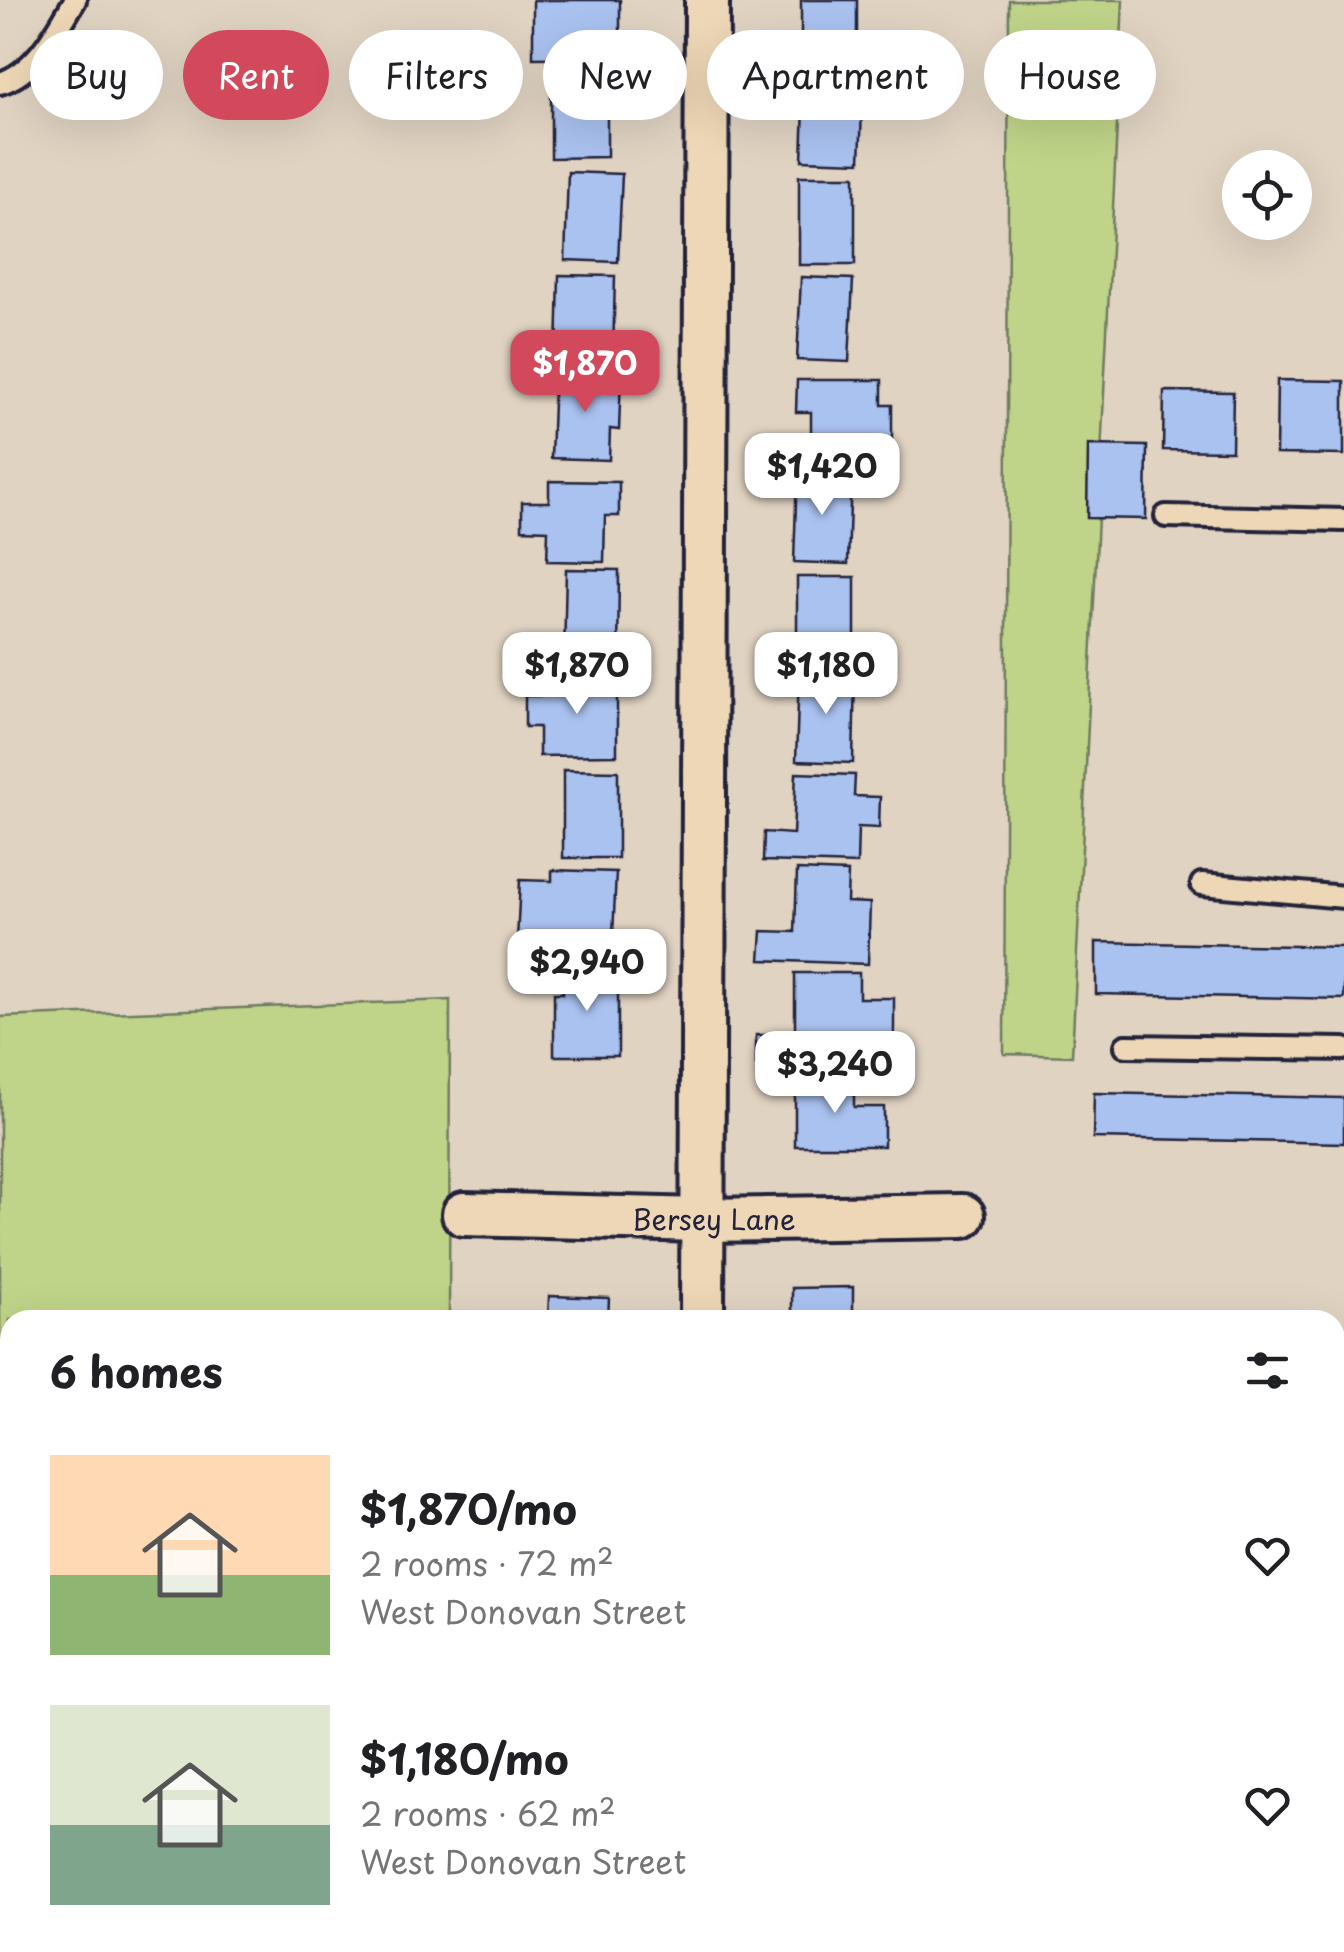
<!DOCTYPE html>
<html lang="en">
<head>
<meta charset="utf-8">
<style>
	:root { --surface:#fff; --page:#f6f6f6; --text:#202124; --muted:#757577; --accent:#d1495b }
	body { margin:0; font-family:"Playpen Sans",sans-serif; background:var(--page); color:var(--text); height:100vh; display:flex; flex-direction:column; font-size:38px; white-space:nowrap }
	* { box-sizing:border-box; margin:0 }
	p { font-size:32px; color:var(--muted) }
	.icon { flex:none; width:55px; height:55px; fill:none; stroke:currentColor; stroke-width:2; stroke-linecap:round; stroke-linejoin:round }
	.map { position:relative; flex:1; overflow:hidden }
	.drawer { position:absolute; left:0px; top:1310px; width:1345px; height:642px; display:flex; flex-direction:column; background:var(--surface); border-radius:30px 30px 0 0; box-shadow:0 10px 40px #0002 }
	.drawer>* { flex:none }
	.top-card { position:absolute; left:30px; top:30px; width:1285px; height:90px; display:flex; gap:20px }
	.tools { position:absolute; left:1222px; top:150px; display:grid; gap:20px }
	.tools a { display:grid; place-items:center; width:90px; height:90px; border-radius:50%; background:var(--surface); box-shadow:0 10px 40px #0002; font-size:50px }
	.price { position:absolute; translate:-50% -85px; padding:0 22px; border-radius:20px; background:#fff; color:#222; font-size:32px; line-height:65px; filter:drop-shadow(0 2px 5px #0008) }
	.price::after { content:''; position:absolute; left:50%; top:60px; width:30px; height:22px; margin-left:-15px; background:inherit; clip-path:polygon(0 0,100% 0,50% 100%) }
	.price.active { background:var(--accent); color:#fff }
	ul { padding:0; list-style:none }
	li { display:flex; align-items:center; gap:30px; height:250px; padding:0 50px }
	li span { display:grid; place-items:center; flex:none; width:280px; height:200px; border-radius:0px; color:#555 }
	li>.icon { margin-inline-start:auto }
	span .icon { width:120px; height:120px; fill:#fffc; stroke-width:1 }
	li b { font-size:42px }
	h2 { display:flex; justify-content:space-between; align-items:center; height:120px; padding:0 50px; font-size:42px }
	.chip { padding:0 35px; border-radius:45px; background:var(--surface); box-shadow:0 10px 40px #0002; font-size:35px; line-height:90px }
	.chip.active { background:var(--accent); color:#fff }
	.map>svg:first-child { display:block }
</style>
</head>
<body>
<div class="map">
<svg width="1344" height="1952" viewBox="0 0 1344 1952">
	<rect width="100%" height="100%" fill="#e0d3c2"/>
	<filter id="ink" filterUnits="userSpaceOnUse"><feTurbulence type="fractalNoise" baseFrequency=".01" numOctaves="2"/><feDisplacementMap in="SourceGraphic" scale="20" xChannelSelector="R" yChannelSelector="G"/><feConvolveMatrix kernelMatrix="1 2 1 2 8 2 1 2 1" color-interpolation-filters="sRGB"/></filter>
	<g filter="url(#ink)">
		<!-- green -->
		<path fill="#bfd489" stroke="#707b62" stroke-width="2.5" d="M1009,0H1123L1072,1056L1004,1054Z
			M450,1000L449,1320H10V1942H446V1952H0V1017Z"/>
		<!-- building -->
		<path fill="#aac2f0" stroke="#22223b" stroke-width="2.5" d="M533,0H620V57L533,58Z
			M801,0H857V65H801Z
			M551,77H620L621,111H607V157L551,158Z
			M805,80L863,82L860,162L802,160Z
			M568,172L622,174L618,262L565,260Z
			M799,176H855V265H799Z
			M559,275L615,276L613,356L557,355Z
			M801,277L853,279L849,362L797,360Z
			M554,373L621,375L619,430L610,429L609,460L551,458Z
			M797,380H882V405H892V458H811V412H796Z
			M1277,380L1344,381V455L1276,454Z
			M1164,391L1233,392L1232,451L1163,450Z
			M1088,445L1147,446L1146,519L1087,518Z
			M797,472L851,474L848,564L794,562Z
			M549,481L619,482V516H605L604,562L547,561L548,530L522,529V502H549Z
			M566,569L619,570L618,660L564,659Z
			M797,577H855V659H797Z
			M799,671L855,673L853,763L796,761Z
			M560,674H617V755L539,756V727H525V696H560Z
			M563,770L618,771V858H563Z
			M796,773L855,775L854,796L880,797L879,828L858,827L857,864L763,861L764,832L793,834Z
			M552,870L616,872L612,957L557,954L558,943L517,941L520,880L552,881Z
			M797,870L848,872L847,902L870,903L868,964L760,960L762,931L795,932Z
			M1096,942L1344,947V999L1096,994Z
			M563,970H618V1056H554V993H563Z
			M795,973H859V998H894V1039H845V1065H756V1035H795Z
			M795,1080H854V1107H884V1146H795Z
			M1094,1093L1344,1098V1143L1093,1138Z
			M853,1287V1320H792V1288Z
			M549,1296L609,1298L608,1320H548Z
			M546,1942H605V1952H546Z
			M800,1942H855V1952H800Z"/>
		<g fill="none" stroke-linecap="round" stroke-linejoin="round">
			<!-- service casing -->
			<g stroke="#22223b" stroke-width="28">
				<path id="service" d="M0,83C35,73 57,31 75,0
					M1166,516L1344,520
					M1202,884L1344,897
					M1126,1046L1344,1049
					M1335,1872L1344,1888"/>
			</g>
			<!-- minor casing -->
			<g stroke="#22223b" stroke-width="50">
				<path id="minor" d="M464,1214L702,1220L963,1216
					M702,1320L707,0
					M697,1952V1942"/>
			</g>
			<!-- service -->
			<use href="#service" stroke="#edd7b6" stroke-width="20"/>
			<!-- minor -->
			<use href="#minor" stroke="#edd7b6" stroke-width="42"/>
		</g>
	</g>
	<g text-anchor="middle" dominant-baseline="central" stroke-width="9" stroke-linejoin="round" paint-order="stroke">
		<!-- street labels -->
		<g font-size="28" fill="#22223b" stroke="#edd7b6">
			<text x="714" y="1218">Bersey Lane</text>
		</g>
	</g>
</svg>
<div class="tools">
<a><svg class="icon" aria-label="locate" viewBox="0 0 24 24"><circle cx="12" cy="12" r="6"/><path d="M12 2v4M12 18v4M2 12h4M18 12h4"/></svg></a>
</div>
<b class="price active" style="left:585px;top:415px">$1,870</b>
<b class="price" style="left:822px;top:518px">$1,420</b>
<b class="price" style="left:577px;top:717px">$1,870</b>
<b class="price" style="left:826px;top:717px">$1,180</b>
<b class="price" style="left:587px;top:1014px">$2,940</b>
<b class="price" style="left:835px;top:1116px">$3,240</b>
<div class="top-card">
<a class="chip">Buy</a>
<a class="chip active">Rent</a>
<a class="chip">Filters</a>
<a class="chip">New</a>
<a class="chip">Apartment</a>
<a class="chip">House</a>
</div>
<section class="drawer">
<h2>6 homes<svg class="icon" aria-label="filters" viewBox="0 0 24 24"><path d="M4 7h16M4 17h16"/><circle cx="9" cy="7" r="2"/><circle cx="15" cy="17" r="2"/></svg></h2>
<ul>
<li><span style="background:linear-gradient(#ffd9b3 60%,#8fb573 0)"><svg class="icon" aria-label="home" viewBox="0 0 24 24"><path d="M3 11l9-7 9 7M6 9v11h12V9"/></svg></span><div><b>$1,870/mo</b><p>2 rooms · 72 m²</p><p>West Donovan Street</p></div><svg class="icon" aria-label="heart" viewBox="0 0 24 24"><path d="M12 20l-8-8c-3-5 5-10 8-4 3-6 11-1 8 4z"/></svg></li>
<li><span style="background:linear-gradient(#dfe7d0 60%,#7fa58c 0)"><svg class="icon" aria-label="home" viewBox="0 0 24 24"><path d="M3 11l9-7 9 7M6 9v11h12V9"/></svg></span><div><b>$1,180/mo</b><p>2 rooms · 62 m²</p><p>West Donovan Street</p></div><svg class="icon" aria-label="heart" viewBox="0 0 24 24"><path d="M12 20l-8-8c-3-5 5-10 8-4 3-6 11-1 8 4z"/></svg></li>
</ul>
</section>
</div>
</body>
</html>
